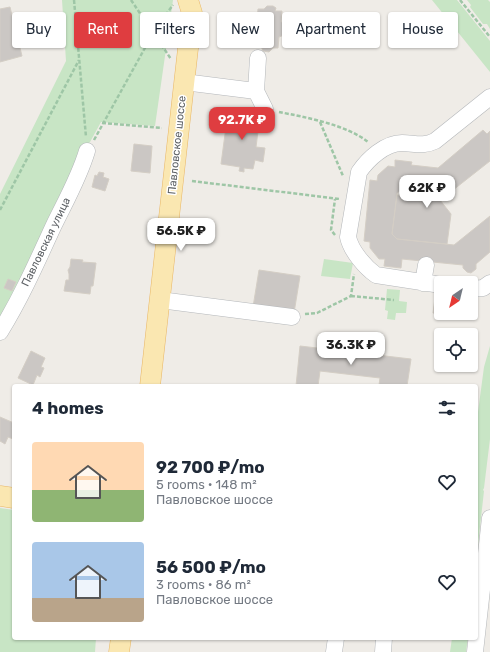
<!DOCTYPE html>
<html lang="en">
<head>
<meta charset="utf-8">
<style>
	:root { --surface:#fff; --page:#f2f2f3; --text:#1f2937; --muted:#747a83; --accent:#df3d40 }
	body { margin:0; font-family:Rubik,sans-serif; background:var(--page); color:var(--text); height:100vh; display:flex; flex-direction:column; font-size:15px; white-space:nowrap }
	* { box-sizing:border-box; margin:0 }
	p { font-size:13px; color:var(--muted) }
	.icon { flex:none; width:22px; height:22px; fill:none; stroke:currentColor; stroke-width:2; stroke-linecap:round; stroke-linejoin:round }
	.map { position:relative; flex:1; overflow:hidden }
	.drawer { position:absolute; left:12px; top:384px; width:466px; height:256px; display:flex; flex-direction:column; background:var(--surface); border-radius:4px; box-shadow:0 1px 3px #0004 }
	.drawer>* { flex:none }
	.guide { position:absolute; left:12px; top:12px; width:466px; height:36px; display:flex; gap:8px }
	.needle { width:26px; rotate:215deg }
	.tools { position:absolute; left:434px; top:276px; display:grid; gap:8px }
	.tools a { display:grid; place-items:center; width:44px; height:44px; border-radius:4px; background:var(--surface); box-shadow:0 1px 3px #0004; font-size:20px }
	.price { position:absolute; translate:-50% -34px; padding:0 9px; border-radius:8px; background:#fff; color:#222; font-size:13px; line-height:26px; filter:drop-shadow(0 1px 2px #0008) }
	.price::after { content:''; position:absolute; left:50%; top:24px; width:12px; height:9px; margin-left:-6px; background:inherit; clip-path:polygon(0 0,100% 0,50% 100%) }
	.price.current { background:var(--accent); color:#fff }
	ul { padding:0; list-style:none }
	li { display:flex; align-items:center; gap:12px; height:100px; padding:0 20px }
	li span { display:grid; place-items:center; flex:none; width:112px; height:80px; border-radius:4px; color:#555 }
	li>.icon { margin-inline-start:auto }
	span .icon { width:48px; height:48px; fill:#fffc; stroke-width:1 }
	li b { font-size:17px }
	h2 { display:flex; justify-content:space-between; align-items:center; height:48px; padding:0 20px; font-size:17px }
	.tag { padding:0 14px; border-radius:4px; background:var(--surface); box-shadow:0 1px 3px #0004; font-size:14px; line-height:36px }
	.tag.current { background:var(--accent); color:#fff }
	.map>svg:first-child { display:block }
</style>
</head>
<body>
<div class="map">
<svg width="490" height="652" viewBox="0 0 490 652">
	<rect width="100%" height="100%" fill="#efece7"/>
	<!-- green -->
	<path fill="#c8e5c5" d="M62,0H173L155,126L101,122L90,142L83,148L0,324V194L66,61Z
		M432,0H457L490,41V72Z
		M467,0H488L490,2V29L487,24H483L470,7L471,5Z
		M324,259L353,263L350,279L321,276Z
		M387,289L400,290L399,301L407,302L406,313H396L395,320L387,319L388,311L385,310Z
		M490,346V439L484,488L483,490L484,491L476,563V427L484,367Z
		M0,508L14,510V593L13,598L14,599V638H96L95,652H0Z
		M452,638H468L466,652H450Z"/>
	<!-- building -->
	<path fill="#cbc7c4" stroke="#d4cec5" d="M267,6H273L276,8L275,11H282L281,22H283L285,26L284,35L279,37L278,48H273L269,52L263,51L261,46H255L256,35H254L251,31L252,23L257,20L258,9H264Z
		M10,7L22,56L0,62V9Z
		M13 24a10 10 0 1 1 20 0a10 10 0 1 1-20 0Z
		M232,109L238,110L237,113H241V111L247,112L246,114L249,115V112L258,113L260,116L256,147L265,148L263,162L255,160L253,169L244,168V172L239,171L240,167L221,164L228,112H231Z
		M483,130L487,134L490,131V161L448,194L402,189L397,193L392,234L397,239L454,245L490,216V252L476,264V269L471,273L467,272L463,268V265L402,259L401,268L384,266L385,259H379L370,248V242L364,241L370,180L377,181L378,175L388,166L395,167V160L412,162L411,165L438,168Z
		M134,144L152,146L150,173L131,171Z
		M99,172L104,173L103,177L109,179L105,191L92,187L95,175L97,176Z
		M397,195L440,200L451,214L447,244L397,239L392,234Z
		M71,259L83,260L82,262L96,263L93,286H91L90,294L64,291L66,280H69V274L68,270L70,267Z
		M259,270L300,276L294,313L253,307Z
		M8,279L16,282L12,291L4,288Z
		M435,298L441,299V313H448V315L433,313Z
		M300,346L411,359L407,386L379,385L380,378L320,371L318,386H296Z
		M31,351L45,358L41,367L44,368L40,377L37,375L33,385L18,378Z
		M0,417L14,423L12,429L14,430V436L13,439L8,437L5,444L0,441Z"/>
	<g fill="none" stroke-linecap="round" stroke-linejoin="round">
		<!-- minor casing -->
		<g stroke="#b4b7ba" stroke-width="17">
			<path id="minor" d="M184,82L256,91L265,109L263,124
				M256,91L258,58
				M423,283L426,265
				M441,285L376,275C365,267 351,251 348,237L359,172C368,159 385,143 402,143C414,143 423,147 435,141L490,97
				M471,289L483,288L490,283
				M160,300L292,317
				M0,332C21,298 37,262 53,227C65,202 79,178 87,151
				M334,652L336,638
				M383,652L384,638
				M475,652L490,518"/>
		</g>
		<!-- major casing -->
		<g stroke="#e9b766" stroke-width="21">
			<path id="major" d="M150,386L192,13L188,0
				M0,496L14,498
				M119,652L121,638"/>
		</g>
		<!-- path -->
		<path stroke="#9ec6a6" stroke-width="2.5" stroke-dasharray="4 2" stroke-linecap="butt" d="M74,0L86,137
			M131,0L171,59
			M460,0L490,37
			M279,112C305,117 347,125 368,142
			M320,122L343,176
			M102,123L162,128
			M94,140L156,28L173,5
			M192,181L340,199
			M0,210L79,60
			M335,235L331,230L335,199
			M351,296L394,300
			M305,314L317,313L351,296L354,274"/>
		<!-- minor -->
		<use href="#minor" stroke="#fff" stroke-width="16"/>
		<!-- major -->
		<use href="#major" stroke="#fae7b1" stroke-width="20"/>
	</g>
	<g text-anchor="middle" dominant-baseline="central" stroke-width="3" stroke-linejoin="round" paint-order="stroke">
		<!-- street labels -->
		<g font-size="11" fill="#5e6266" stroke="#fff">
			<text transform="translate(177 145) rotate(-84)">Павловское шоссе</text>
			<text transform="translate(46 242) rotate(-64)">Павловская улица</text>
		</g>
	</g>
</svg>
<div class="tools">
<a><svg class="needle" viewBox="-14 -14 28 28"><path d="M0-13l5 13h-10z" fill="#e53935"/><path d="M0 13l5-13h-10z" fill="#747a83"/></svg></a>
<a><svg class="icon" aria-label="locate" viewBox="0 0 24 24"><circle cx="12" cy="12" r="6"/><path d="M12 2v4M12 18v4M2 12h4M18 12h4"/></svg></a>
</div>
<b class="price current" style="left:242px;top:141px">92.7K ₽</b>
<b class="price" style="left:427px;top:209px">62K ₽</b>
<b class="price" style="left:181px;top:252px">56.5K ₽</b>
<b class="price" style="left:351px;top:366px">36.3K ₽</b>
<div class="guide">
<a class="tag">Buy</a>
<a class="tag current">Rent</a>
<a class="tag">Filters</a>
<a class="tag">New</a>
<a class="tag">Apartment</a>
<a class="tag">House</a>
</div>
<section class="drawer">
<h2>4 homes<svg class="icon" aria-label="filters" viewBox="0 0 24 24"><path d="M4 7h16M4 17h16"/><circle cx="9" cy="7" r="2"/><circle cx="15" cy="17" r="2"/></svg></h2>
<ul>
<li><span style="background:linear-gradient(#ffd9b3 60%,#8fb573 0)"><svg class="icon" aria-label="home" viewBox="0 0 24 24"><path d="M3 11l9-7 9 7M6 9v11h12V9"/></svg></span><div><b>92 700 ₽/mo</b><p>5 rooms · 148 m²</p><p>Павловское шоссе</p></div><svg class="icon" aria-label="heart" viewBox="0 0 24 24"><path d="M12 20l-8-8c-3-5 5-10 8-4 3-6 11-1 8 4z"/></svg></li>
<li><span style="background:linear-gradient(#a9c7e8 70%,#b9a48a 0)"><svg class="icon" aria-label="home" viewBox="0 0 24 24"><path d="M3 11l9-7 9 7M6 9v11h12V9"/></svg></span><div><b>56 500 ₽/mo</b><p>3 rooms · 86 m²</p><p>Павловское шоссе</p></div><svg class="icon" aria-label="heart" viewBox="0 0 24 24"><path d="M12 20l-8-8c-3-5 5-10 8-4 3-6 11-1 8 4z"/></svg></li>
</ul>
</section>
</div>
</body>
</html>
